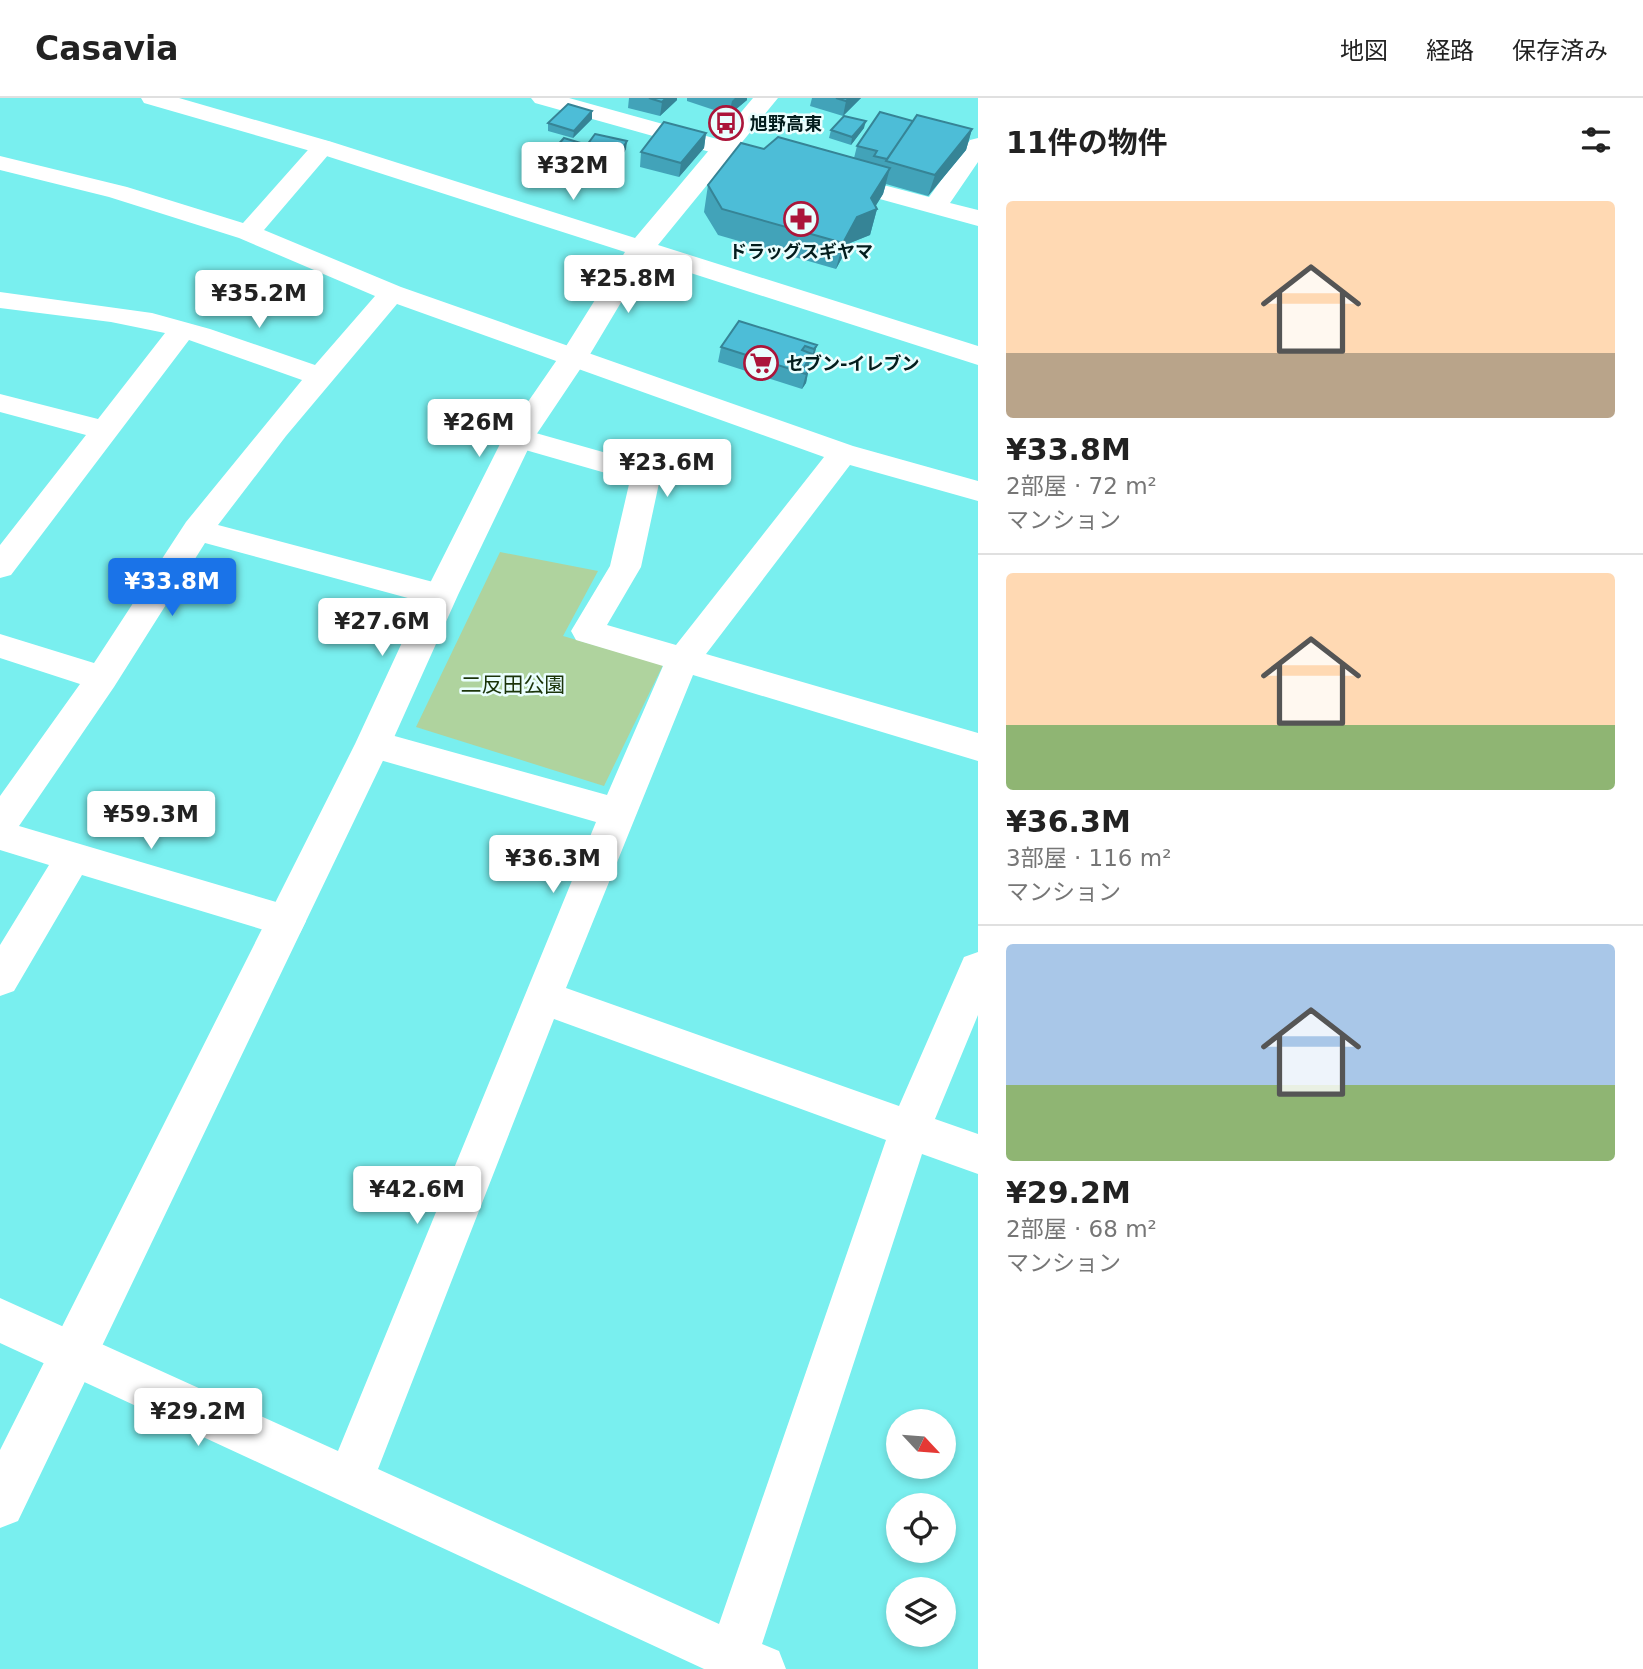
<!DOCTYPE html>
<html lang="ja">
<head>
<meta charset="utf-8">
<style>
	:root { --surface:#fff; --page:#f6f6f6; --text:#222; --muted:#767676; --line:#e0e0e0; --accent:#1a73e8 }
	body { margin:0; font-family:"DejaVu Sans","Noto Sans JP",sans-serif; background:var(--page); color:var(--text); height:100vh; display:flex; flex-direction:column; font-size:26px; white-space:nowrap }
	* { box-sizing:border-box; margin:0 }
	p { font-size:23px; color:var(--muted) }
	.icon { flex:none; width:38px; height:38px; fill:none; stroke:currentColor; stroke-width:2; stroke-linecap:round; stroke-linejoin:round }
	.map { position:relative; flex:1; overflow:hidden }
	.details { display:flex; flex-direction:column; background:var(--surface); width:665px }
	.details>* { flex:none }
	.needle { width:46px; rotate:116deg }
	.fabs { position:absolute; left:886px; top:1311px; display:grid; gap:14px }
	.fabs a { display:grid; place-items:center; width:70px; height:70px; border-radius:50%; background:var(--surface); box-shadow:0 4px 10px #0003; font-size:35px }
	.price { position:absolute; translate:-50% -60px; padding:0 16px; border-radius:7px; background:#fff; color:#222; font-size:23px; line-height:46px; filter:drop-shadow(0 2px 4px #0008) }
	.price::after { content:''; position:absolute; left:50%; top:42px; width:21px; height:16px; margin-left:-10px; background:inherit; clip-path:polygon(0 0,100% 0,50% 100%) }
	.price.selected { background:var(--accent); color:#fff }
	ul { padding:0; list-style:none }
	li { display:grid; align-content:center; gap:14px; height:371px; padding:0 28px }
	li+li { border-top:2px solid var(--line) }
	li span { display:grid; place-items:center; height:217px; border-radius:7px; color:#555 }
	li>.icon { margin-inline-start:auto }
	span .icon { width:126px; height:126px; fill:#fffc; stroke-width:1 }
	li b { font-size:30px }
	h2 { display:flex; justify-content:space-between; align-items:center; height:84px; padding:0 28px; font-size:30px }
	header { display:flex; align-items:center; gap:42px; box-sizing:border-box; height:98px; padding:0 35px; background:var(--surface); border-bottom:2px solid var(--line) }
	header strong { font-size:33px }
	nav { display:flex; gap:38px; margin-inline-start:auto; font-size:24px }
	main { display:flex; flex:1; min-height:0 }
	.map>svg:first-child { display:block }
</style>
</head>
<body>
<header>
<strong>Casavia</strong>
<nav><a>地図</a><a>経路</a><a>保存済み</a></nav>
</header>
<main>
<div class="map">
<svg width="978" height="1571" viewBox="0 0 978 1571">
	<rect width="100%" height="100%" fill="#79efef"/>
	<!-- green -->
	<path fill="#afd39e" d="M500,454L598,473L563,538L663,567L604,688L416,629Z"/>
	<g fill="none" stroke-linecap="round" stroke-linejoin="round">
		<!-- minor -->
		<path fill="#fff" fill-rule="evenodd" d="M531,0H569L771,56L774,61L771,66L762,68L753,66L535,5Z
			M978,40V64L950,105L978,112V128L825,86L822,81L825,76L834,74L929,99L970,42Z
			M323,42L331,44L335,49L264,132L401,189L853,348L978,383V403L850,367L706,556L978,635V663L693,577L566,890L899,1008L964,859L978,854V917L935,1021L978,1036V1076L922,1056L762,1546L779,1553L786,1571H704L0,1245V1200L338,1353L596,724L373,660L361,656L356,646L361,636L373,632L607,697L663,568L576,542L571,533L610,468L630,382L508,347L504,340L508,333L518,330L656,369L661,376L641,469L607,527L676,547L824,359L397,206L286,338L218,427L452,489L457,497L452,505L441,509L205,445L114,589L19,728L300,811L306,823L300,835L287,839L82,777L14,893L0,898V847L49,767L0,752V698L80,586L0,560V536L94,565L186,424L302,282L189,242L11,477L0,480V447L86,337L0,314V296L98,321L165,235L111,224L0,210V194L152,215L210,231L315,267L375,198L239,140L109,99L0,72V58L127,89L243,125L315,44ZM554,921L886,1042L719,1526L378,1371Z"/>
		<!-- tertiary -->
		<path fill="#fff" fill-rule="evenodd" d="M141,0H179L332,44L635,140L753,0H778L658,147L978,248V267L647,161L589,258L532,343L458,497L391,646L18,1423L0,1430V1352L355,646L424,497L503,340L563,253L625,154L314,54L144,5Z"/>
	</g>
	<!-- wall -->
	<path fill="#42a3b9" d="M629,0H677V2L660,18L628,10Z
		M687,0H747V2L729,17L687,3Z
		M812,0H861L843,18L810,8Z
		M592,13V21L573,40L548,33V25Z
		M913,23L972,31L966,52L928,98L886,86L883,96L875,109L877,111L870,137L850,145L836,171L718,137L704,114L708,87L764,51L854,60L857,48Z
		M864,30L851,47L829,40L831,32Z
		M706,35L704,50L679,79L640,69L641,54Z
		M587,47L626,51L618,65L613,63V69L596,89L546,73L547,59Z
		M817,247L813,261L809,266L808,270H809L806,285L802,291L718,264L721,249Z"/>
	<!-- shaded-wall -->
	<path fill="#368496" d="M666,0H677V2L660,18L662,4Z
		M735,0H747V2L729,17L732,3Z
		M849,0H861L843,18L846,3Z
		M592,13V21L573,40L574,33Z
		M866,23L864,30L851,47L852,39Z
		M972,31L966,52L928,98L935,77Z
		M706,35L704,50L679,79L681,65Z
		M627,43L626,51L618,65L619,57Z
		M614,55L613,69L596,89L597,74Z
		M890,70L883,96L873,112L877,111L870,137L850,145L836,171L843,145L857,119Z
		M817,247L813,261L810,266L814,251Z
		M812,256L808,270L804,269Z
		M809,270L806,285L802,291L806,276Z"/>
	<!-- building -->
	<path fill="#4dbdd7" stroke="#368496" stroke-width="2" d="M649,0H666L662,4Z
		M836,0H849L846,3Z
		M568,6L592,13L574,33L548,25Z
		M880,14L913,23L887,61L874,58L877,53L857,48Z
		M917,17L972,31L935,77L886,63Z
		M844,18L866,23L852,39L831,32Z
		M664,24L706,35L681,65L641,54Z
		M595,36L627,43L619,57L587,47Z
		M778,39L890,70L871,100L877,111L857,119L843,145L722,111L708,87L741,45L764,51Z
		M564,40L614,55L597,74L547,59Z
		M739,223L817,247L814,251L805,248L802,252L812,256L804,269L809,270L806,276L721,249Z"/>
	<!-- icons -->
	<defs>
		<g id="bus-ring" transform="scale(1.75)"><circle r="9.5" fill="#eafefe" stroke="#ab153a" stroke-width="1.5"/><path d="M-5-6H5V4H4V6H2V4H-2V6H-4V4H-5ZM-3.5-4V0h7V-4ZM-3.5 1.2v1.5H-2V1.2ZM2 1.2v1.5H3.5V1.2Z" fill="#ab153a"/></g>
		<g id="pharmacy-ring" transform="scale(1.75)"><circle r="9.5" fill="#eafefe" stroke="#ab153a" stroke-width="1.5"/><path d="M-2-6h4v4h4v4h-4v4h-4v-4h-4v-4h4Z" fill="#ab153a"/></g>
		<g id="supermarket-ring" transform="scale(1.75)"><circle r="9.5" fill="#eafefe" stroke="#ab153a" stroke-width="1.5"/><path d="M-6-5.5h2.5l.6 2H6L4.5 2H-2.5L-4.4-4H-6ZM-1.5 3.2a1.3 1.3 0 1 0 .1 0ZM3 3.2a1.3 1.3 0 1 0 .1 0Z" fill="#ab153a"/></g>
	</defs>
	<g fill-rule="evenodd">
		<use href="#bus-ring" x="726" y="25"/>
		<use href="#pharmacy-ring" x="801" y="121"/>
		<use href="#supermarket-ring" x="761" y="265"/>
	</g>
	<g text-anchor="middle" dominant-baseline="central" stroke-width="5" stroke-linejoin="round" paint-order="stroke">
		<!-- far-poi labels -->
		<g font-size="18" font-weight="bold" fill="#031d1d" stroke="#eafefe" text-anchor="start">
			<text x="750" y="25">旭野高東</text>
			<text x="801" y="153" text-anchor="middle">ドラッグスギヤマ</text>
			<text x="786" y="265">セブン-イレブン</text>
		</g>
		<!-- park labels -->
		<g font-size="21" fill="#1b340a" stroke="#eafefe">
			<text x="513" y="587">二反田公園</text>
		</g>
	</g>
</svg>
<div class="fabs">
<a><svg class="needle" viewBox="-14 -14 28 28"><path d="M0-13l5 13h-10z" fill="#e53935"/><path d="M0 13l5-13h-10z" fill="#767676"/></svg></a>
<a><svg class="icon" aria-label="locate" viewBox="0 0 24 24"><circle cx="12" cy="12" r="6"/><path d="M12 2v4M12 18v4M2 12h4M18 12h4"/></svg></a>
<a><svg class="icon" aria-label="layers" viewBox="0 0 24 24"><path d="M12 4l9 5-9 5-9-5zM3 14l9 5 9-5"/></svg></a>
</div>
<b class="price" style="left:573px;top:104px">¥32M</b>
<b class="price" style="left:628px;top:217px">¥25.8M</b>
<b class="price" style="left:259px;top:232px">¥35.2M</b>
<b class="price" style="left:479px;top:361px">¥26M</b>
<b class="price" style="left:667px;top:401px">¥23.6M</b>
<b class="price selected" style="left:172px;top:520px">¥33.8M</b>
<b class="price" style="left:382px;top:560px">¥27.6M</b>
<b class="price" style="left:151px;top:753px">¥59.3M</b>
<b class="price" style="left:553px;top:797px">¥36.3M</b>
<b class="price" style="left:417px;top:1128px">¥42.6M</b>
<b class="price" style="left:198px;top:1350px">¥29.2M</b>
</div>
<section class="details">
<h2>11件の物件<svg class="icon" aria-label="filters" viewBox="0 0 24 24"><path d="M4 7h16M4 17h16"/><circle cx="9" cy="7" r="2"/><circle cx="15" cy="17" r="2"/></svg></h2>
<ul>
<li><span style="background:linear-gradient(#ffd9b3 70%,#b9a48a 0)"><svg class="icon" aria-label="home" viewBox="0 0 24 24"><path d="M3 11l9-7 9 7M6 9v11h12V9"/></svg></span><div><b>¥33.8M</b><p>2部屋 · 72 m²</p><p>マンション</p></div></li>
<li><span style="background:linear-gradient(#ffd9b3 70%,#8fb573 0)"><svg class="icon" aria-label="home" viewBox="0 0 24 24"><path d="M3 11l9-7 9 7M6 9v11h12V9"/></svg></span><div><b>¥36.3M</b><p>3部屋 · 116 m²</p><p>マンション</p></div></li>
<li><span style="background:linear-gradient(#a9c7e8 65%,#8fb573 0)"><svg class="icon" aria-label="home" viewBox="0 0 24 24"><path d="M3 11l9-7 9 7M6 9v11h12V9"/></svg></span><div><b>¥29.2M</b><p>2部屋 · 68 m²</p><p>マンション</p></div></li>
</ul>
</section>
</main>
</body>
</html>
